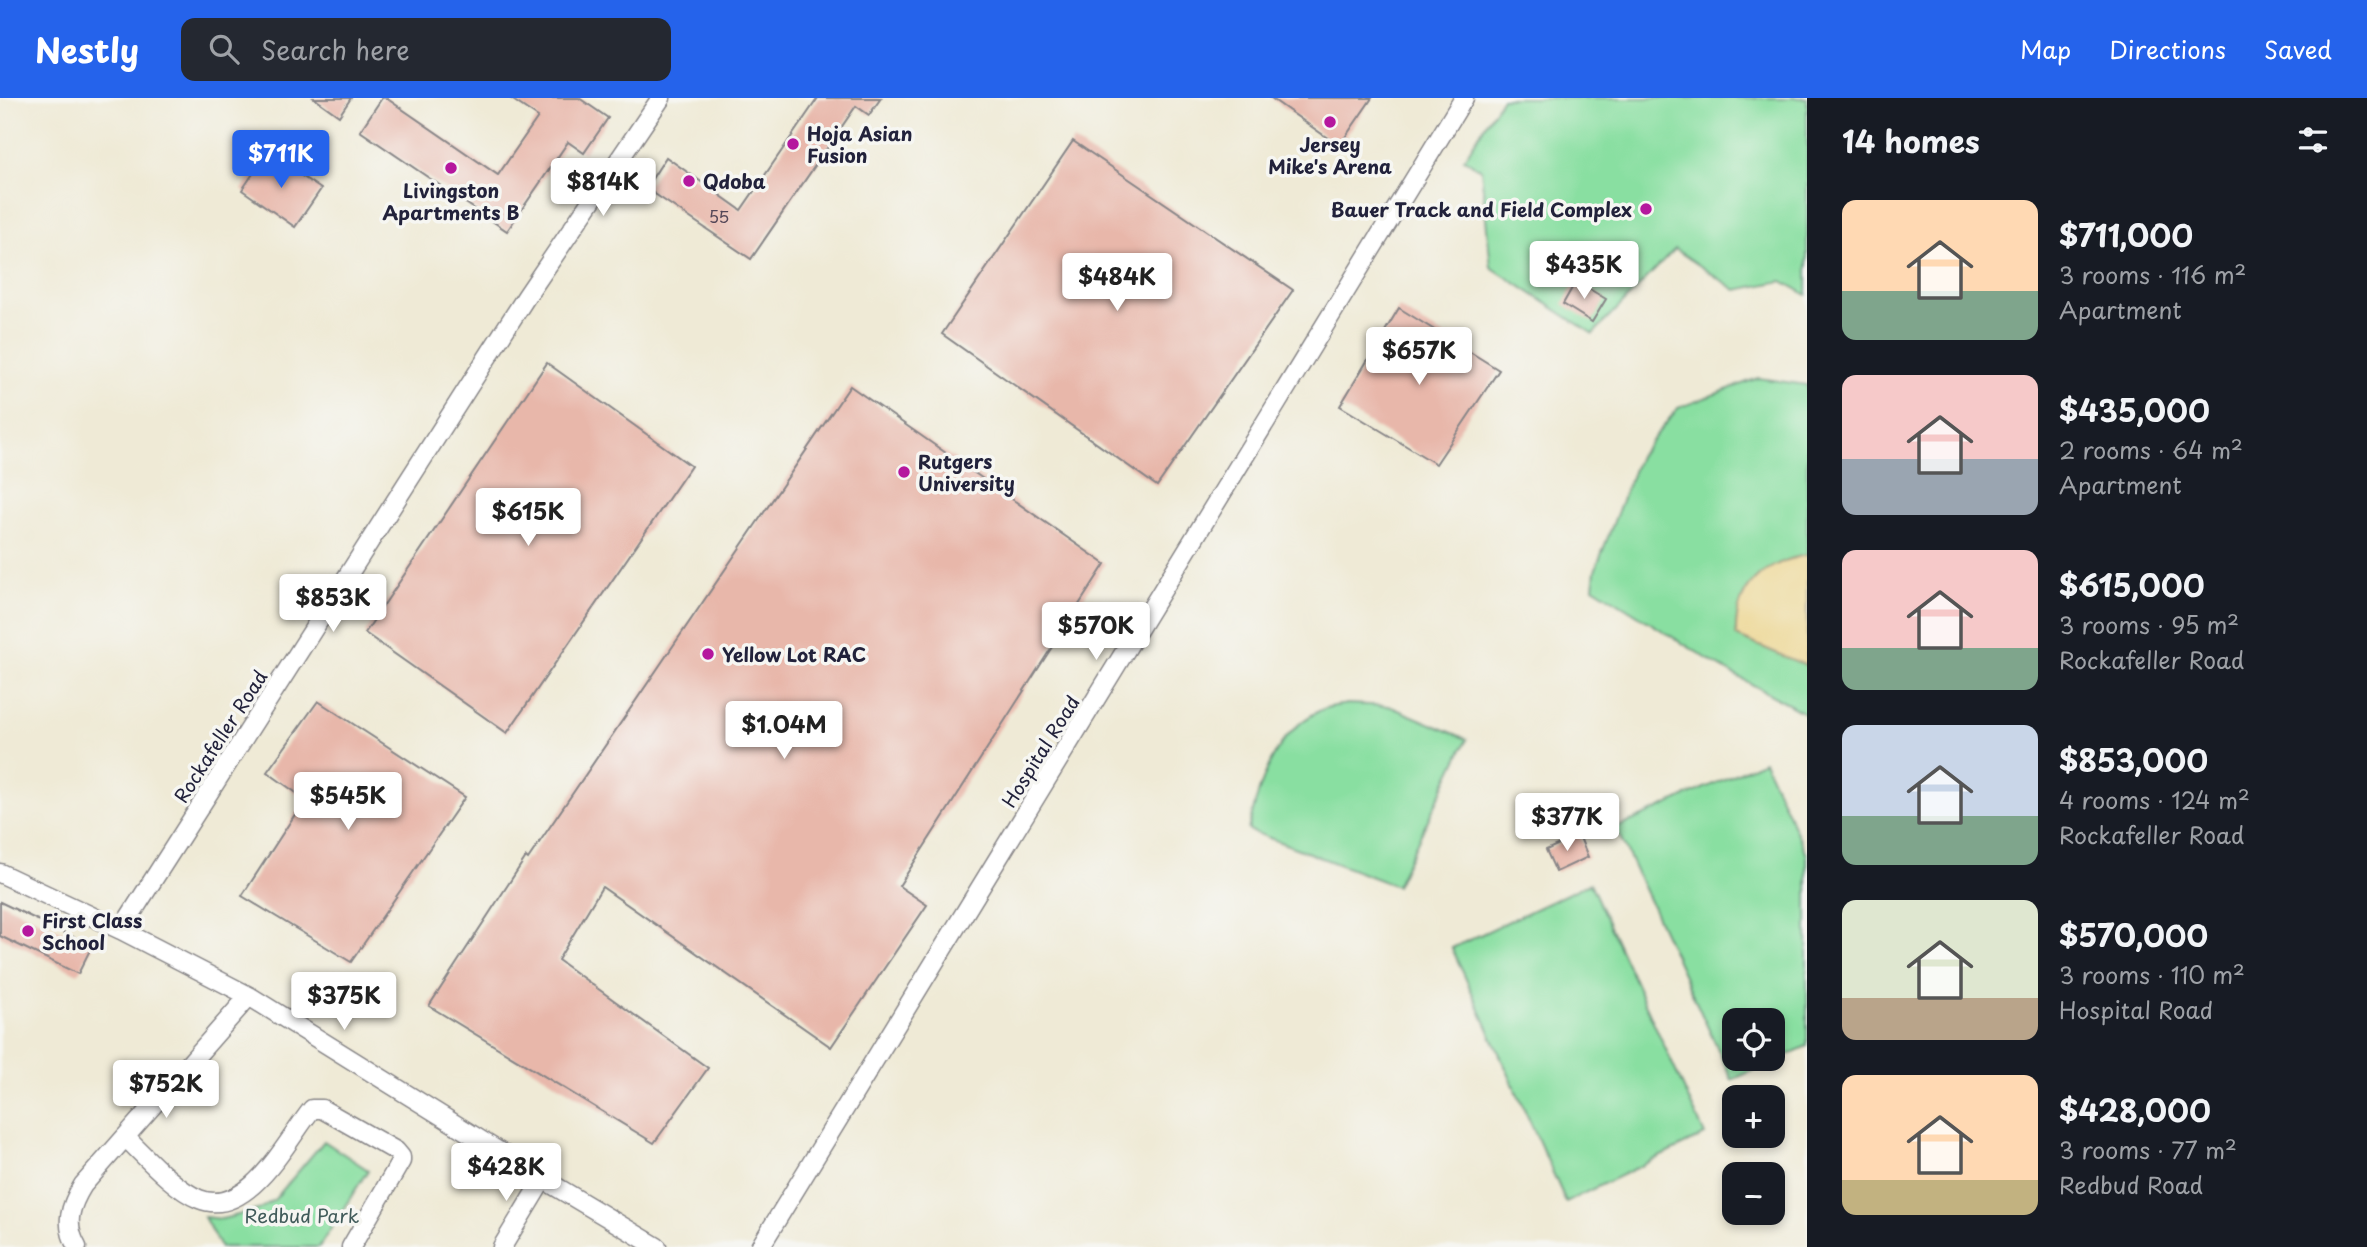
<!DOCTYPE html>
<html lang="en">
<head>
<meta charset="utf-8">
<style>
	:root { --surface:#171b24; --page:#242831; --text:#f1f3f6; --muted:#9ea1a6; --accent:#2563eb }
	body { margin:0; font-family:"Playpen Sans",sans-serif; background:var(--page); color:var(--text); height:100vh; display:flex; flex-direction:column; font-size:26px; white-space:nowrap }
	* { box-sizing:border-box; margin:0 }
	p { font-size:23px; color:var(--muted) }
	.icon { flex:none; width:38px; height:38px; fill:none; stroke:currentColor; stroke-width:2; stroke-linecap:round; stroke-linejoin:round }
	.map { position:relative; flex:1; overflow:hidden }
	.panel { display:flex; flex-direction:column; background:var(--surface); width:560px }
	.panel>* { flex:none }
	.tools { position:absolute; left:1722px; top:910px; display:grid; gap:14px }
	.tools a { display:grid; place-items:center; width:63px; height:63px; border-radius:14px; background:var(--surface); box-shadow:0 4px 10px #0003; font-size:35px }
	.price { position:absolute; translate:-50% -60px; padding:0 16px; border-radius:7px; background:#fff; color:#222; font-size:23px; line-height:46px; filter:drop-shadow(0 2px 4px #0008) }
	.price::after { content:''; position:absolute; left:50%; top:42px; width:21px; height:16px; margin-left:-10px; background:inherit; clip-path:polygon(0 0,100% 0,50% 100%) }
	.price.on { background:var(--accent); color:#fff }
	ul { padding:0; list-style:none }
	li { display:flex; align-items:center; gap:21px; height:175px; padding:0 35px }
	li span { display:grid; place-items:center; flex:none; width:196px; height:140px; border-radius:14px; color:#555 }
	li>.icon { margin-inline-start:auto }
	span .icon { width:84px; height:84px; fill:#fffc; stroke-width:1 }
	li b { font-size:30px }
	h2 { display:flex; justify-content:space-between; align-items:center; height:84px; padding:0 35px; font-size:30px }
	header { display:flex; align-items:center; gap:42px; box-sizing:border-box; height:98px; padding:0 35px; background:var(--accent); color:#fff }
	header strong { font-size:33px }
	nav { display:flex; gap:38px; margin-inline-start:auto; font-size:24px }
	.search { width:490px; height:63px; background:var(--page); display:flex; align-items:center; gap:18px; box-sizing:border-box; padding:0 24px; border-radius:14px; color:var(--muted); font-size:26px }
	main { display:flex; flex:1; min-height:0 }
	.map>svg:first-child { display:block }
</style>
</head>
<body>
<header>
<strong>Nestly</strong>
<div class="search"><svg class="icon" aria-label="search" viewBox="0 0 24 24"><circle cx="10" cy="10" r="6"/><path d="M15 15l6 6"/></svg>Search here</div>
<nav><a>Map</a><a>Directions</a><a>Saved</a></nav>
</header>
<main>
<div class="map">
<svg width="1807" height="1149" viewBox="0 0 1807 1149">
	<rect width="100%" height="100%" fill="#f6f6f2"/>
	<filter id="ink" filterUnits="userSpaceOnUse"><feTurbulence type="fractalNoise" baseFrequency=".0143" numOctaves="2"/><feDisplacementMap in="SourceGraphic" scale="14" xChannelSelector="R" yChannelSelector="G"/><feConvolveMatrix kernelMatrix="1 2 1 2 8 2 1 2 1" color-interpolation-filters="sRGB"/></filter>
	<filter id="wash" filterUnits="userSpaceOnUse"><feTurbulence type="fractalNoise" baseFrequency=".00686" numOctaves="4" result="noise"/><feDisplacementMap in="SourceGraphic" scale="28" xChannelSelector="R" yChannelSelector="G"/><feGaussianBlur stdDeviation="1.57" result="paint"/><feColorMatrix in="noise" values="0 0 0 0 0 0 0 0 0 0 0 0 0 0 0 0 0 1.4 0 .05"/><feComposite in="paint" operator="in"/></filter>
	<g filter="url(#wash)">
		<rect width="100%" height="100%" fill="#efead6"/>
		<!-- green -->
		<path fill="#89dfa1" stroke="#56806e" stroke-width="2" fill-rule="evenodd" d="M1502,0H1807V197L1782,183L1736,192L1675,151L1593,236L1491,169L1481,71L1464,61Z
			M1758,280L1807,287V623L1806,616L1722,570L1593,489L1595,473L1639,358L1678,310Z
			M1347,606L1389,608L1467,641L1396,788L1248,732C1260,686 1273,635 1321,612C1328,608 1339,608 1347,606Z
			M1764,663L1807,757V948L1732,982L1616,730ZM1734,922H1773V961H1734Z
			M1590,785L1705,1037L1566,1104L1452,850Z
			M324,1043L368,1072L319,1149H220L204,1119L222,1121L258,1112L275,1101Z"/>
		<!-- sand -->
		<path fill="#eeda9e" stroke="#887e6c" stroke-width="2" d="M1807,457V568L1736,538C1734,490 1763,465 1807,457Z"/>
		<g id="blocks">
			<!-- building -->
			<path fill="#e8b7aa" d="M314,0H351L339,18Z
				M382,0H386L498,77L538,19L510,0H579L608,20L584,55L568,44L507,133L360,33Z
				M818,0H881L869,17L856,8L751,161L646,90L666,59L741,112Z
				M1271,0H1372L1339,48Z
				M1073,43L1293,192L1157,388L942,236Z
				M267,55L321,91L295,129L242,92Z
				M1576,183L1606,201L1592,224L1563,206Z
				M1399,210L1499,272L1436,366L1340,308Z
				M547,265L691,368L507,635L365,535Z
				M850,288L1105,466L899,788L927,807L831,949L602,789L558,862L708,970L654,1045L429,908L526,759L528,761Z
				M318,603L465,699L351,864L242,798L305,701L267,674Z
				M1579,737L1588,759L1556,774L1546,752Z
				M0,804L92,848L78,876L0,838Z"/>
		</g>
	</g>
	<g filter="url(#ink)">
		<use href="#blocks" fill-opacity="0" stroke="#888688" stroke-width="2"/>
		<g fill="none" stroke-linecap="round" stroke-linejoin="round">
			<!-- minor casing -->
			<g stroke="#888688" stroke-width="21">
				<path id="minor" d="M0,775L121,832L249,898L543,1081L657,1149
					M121,832L526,199L661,0
					M125,1039C145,1058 174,1091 199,1101C248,1121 287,1042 312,1011H322L396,1053L401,1059V1063L351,1149
					M77,1149C64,1126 70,1108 83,1087L249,898
					M502,1149L543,1081
					M760,1149L1464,0"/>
			</g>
			<!-- minor -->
			<use href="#minor" stroke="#fff" stroke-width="18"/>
		</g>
	</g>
	<!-- markers -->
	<g fill="#b5179e" stroke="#f6f6f2" stroke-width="2.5">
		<circle cx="1330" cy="24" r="7"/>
		<circle cx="793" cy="46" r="7"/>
		<circle cx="451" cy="70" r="7"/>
		<circle cx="689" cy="83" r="7"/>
		<circle cx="1646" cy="111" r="7"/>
		<circle cx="904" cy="374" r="7"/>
		<circle cx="708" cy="556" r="7"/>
		<circle cx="28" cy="833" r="7"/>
	</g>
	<g text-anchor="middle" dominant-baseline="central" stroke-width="7" stroke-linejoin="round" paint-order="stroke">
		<!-- number labels -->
		<g font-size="16" fill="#544757">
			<text x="719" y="118">55</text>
		</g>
		<!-- poi labels -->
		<g font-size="19" font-weight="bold" fill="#22223b" stroke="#f6f6f2" text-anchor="start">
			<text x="807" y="35">Hoja Asian<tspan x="807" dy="22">Fusion</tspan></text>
			<text x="1330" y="46" text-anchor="middle">Jersey<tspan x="1330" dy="22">Mike's Arena</tspan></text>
			<text x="703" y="83">Qdoba</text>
			<text x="451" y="92" text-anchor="middle">Livingston<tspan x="451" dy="22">Apartments B</tspan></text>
			<text x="1632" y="111" text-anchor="end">Bauer Track and Field Complex</text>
			<text x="918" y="363">Rutgers<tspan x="918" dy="22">University</tspan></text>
			<text x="722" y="556">Yellow Lot RAC</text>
			<text x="42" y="822">First Class<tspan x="42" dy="22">School</tspan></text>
		</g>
		<!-- street labels -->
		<g font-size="19" fill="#22223b" stroke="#f6f6f2">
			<text transform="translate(220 638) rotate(-57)">Rockafeller Road</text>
			<text transform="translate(1040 653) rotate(-58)">Hospital Road</text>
		</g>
		<!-- park labels -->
		<g font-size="19" fill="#415b5a" stroke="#f6f6f2">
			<text x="302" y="1117">Redbud Park</text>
		</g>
	</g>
</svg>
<div class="tools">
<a><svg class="icon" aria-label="locate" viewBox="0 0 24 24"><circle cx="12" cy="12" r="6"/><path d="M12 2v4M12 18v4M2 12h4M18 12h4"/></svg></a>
<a>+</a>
<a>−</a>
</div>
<b class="price on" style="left:281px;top:92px">$711K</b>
<b class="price" style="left:603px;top:120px">$814K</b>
<b class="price" style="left:1584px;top:203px">$435K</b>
<b class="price" style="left:1117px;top:215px">$484K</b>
<b class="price" style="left:1419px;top:289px">$657K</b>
<b class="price" style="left:528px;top:450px">$615K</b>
<b class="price" style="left:333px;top:536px">$853K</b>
<b class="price" style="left:1096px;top:564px">$570K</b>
<b class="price" style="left:784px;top:663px">$1.04M</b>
<b class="price" style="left:348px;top:734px">$545K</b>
<b class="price" style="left:1567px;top:755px">$377K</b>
<b class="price" style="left:344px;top:934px">$375K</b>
<b class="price" style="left:166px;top:1022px">$752K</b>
<b class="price" style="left:506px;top:1105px">$428K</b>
</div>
<section class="panel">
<h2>14 homes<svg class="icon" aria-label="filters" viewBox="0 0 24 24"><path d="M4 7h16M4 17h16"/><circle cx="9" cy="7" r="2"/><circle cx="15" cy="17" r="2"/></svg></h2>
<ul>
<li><span style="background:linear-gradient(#ffd9b3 65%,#7fa58c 0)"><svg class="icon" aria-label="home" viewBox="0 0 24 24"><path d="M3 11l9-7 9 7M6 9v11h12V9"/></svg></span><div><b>$711,000</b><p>3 rooms · 116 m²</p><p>Apartment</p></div></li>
<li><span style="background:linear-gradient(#f6c9c9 60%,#9aa5b1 0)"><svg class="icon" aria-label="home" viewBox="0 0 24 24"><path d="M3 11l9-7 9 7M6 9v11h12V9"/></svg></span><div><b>$435,000</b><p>2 rooms · 64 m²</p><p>Apartment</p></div></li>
<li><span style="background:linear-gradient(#f6c9c9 70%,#7fa58c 0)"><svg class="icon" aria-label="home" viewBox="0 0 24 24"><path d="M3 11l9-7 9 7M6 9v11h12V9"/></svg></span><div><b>$615,000</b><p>3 rooms · 95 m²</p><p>Rockafeller Road</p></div></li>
<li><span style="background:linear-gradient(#c9d6e8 65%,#7fa58c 0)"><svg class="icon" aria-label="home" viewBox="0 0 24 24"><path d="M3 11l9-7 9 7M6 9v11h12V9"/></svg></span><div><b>$853,000</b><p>4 rooms · 124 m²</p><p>Rockafeller Road</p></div></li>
<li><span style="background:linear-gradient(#dfe7d0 70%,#b9a48a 0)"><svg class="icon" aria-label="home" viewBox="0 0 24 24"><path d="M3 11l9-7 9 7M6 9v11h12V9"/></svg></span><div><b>$570,000</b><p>3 rooms · 110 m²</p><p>Hospital Road</p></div></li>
<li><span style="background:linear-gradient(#ffd9b3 75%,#c2b280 0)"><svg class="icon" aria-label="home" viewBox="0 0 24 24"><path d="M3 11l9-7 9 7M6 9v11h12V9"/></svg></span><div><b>$428,000</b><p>3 rooms · 77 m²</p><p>Redbud Road</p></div></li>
</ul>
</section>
</main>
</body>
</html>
